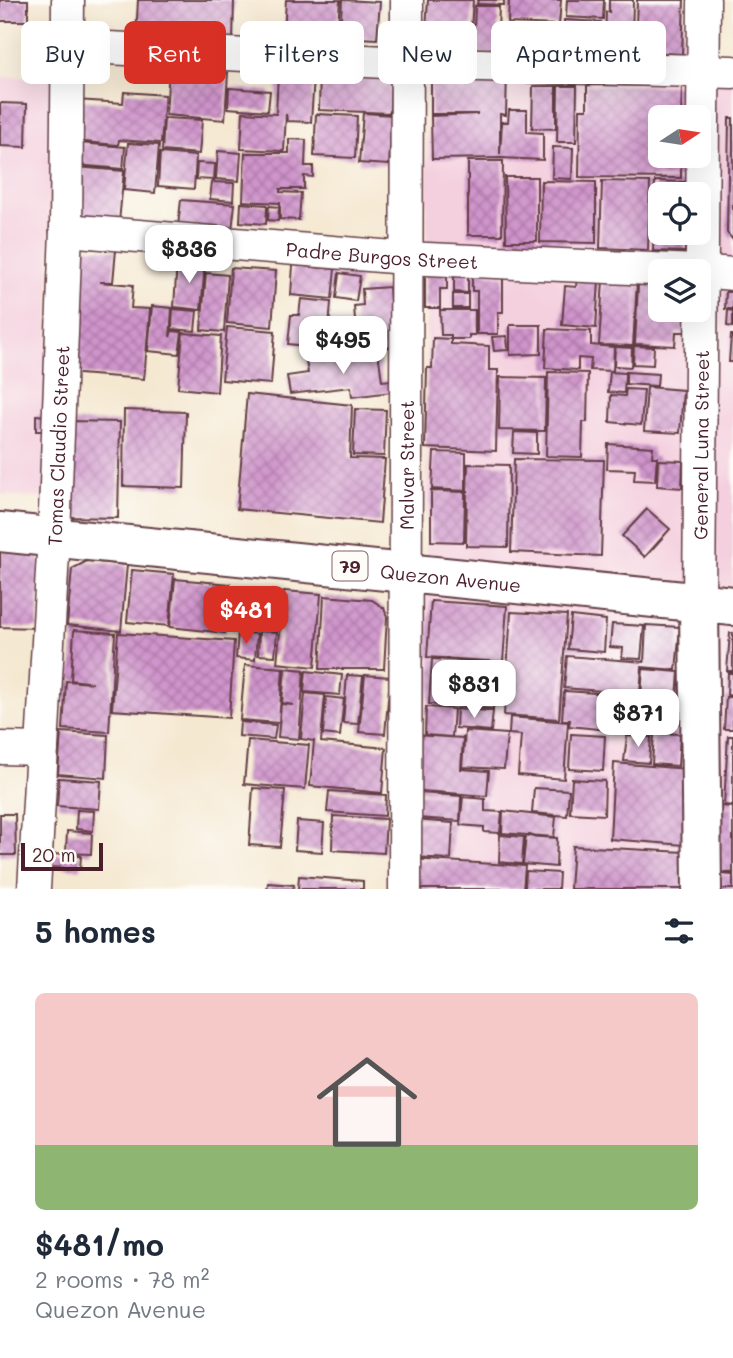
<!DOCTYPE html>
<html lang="en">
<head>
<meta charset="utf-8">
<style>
	:root { --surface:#fff; --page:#f6f6f7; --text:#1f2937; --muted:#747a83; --accent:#d93025 }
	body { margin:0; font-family:Mali,sans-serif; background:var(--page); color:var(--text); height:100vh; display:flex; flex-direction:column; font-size:26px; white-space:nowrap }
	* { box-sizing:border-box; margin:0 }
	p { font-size:23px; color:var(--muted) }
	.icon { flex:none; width:38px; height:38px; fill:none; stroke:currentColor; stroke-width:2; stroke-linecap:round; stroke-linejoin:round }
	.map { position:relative; height:889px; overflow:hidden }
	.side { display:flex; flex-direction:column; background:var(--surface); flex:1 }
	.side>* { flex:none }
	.guide { position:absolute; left:21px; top:21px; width:691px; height:63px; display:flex; gap:14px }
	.needle { width:46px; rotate:78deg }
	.controls { position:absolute; left:648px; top:105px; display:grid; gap:14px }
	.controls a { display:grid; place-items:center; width:63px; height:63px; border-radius:10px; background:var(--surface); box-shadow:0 7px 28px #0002; font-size:35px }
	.scale { position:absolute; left:21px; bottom:18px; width:82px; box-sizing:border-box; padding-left:7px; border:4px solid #4a1f2b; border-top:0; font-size:19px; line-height:24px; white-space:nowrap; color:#4a1f2b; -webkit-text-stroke:5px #fdfcf7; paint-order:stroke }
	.price { position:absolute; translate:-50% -60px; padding:0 16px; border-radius:14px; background:#fff; color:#222; font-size:23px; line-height:46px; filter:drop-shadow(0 2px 4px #0008) }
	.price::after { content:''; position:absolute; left:50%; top:42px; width:21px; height:16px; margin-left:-10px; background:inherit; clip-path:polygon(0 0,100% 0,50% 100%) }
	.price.current { background:var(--accent); color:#fff }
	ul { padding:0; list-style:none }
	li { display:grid; align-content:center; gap:14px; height:371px; padding:0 35px }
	li span { display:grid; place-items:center; height:217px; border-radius:10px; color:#555 }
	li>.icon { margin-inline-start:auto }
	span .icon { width:126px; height:126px; fill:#fffc; stroke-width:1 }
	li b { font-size:30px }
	h2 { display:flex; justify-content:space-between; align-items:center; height:84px; padding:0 35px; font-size:30px }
	.tag { padding:0 24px; border-radius:10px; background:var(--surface); box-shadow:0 7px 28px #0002; font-size:24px; line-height:63px }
	.tag.current { background:var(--accent); color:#fff }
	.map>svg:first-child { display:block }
</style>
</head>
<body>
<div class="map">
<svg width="733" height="889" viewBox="0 0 733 889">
	<defs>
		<pattern id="building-cross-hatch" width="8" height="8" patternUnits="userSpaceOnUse" patternTransform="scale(1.75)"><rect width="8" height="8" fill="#d095cc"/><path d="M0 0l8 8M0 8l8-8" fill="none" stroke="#ab79a6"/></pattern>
	</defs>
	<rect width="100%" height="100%" fill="#fdfcf7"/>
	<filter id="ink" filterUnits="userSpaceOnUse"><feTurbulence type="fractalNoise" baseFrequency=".0143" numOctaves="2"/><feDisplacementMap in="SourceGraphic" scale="14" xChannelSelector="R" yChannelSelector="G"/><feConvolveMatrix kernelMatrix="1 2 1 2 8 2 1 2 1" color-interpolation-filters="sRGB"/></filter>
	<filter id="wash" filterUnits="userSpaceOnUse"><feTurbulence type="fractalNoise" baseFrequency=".00686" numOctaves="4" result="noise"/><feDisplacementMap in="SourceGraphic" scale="28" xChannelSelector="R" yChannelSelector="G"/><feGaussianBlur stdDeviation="1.57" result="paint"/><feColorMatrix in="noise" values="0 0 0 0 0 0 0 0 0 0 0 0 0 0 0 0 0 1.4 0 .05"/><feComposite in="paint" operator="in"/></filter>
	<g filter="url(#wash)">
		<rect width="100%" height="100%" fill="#f5e8d1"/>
		<!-- built -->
		<path fill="#f4cfde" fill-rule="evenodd" d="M427,72L733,82V889H426ZM660,117H698V156H660ZM660,194H698V233H660ZM660,271H698V310H660Z
			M0,77H53L46,499L0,494Z"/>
		<g id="blocks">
			<!-- building -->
			<path fill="url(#building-cross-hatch)" d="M0,0H28V21H0Z
				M138,0H234L233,42L136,38Z
				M286,0H340L337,38L284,34Z
				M342,0L380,2L377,39L340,37Z
				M428,0H473L470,45L425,43Z
				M478,0H504V5L477,4Z
				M509,0H561L559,25L508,23Z
				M567,0H604L603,19L566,17Z
				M609,0H633L632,42L605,41L606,12H609Z
				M637,0H684L682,54L635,52Z
				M475,6H499L497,55H473Z
				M564,20L601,22L600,54L563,52Z
				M507,28L560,30L559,51L506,49Z
				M169,68L228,73L225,120L166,115Z
				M507,69L506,115L500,114V154L502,122H508L509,110H527V132L543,133V160L501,158L432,159L431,116L478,114H431V76Z
				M320,72L391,74L390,113L319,110Z
				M278,74L314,77L311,122L287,121L286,114L284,151L241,149L243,112L276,114Z
				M587,85L682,86L681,117H660V156H681V178L579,177L580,109H587Z
				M533,86H556V129L532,128Z
				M558,86H577L576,142H557Z
				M229,88L270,91L268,111L228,108Z
				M124,92L165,95L161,143L119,140L118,145L73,141L76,100L123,103Z
				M0,103L27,104L26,147L0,146Z
				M363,113L392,115L389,165L359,163Z
				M316,114L357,116L355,158L314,156Z
				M164,118L202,120L199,154L162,151Z
				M729,118H733V240L727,233Z
				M289,139L306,140L305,166H313V177L304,176V189H280V192L301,193L299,220L280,219V203L243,201L245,153H289Z
				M79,143L125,147L123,169L77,165Z
				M128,143L159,145L155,193L124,190Z
				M553,147L573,148L572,179L552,178Z
				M218,151L241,153L239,181L216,179Z
				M160,153L196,156L194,189L158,186Z
				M468,161H503L502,235H468Z
				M197,163L215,164L214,180L196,179Z
				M75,167L124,171L119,222L70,217Z
				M505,177H537V241H506Z
				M541,181L596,182V243L540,242Z
				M602,181L650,182L648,250L600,248Z
				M655,181L686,182V194H660V233H685V252L653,251Z
				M212,182L234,183L233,201L210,199Z
				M181,200L235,204L232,230L178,226Z
				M241,203L267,205L266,224L240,222Z
				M269,206L279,207L278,221L268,220Z
				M73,247L116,250L113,282H100L133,285L131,308L150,309L144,379L66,373Z
				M177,261L205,263L201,310L174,307Z
				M293,265L335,269L332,299L291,295Z
				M231,268L276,271L272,327L227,323Z
				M425,270H447V289H440V308H425Z
				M454,270H468V293L454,292Z
				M472,270L503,277V312H498V334H477V291H472Z
				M206,273L228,275L224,332L201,330Z
				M339,273L360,276L356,301L336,298Z
				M577,278L599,280L596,328L562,325L565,286L576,287Z
				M603,280L637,282L633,346L599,345Z
				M638,285L660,286V310H687L686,332H676L675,346L635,344Z
				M389,287L393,347L357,349L354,306L363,305L362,289Z
				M726,292H733V309H725Z
				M453,294H468V308H453Z
				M301,299L331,302L329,329L353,332L351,351L288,344L291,315H299Z
				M152,306L172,308L170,337L172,331L182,332L179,354L148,351Z
				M173,309L197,311L195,331L172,329Z
				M440,310H475V335H469V339H451V335H441Z
				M728,310L733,311V327L727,326Z
				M510,325H541V354L510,355Z
				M227,327L275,331L271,384L222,380Z
				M547,329L591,331V345L614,347L613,371L590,370L591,359L578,358V370L545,368Z
				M183,333L221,336L217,392L178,388Z
				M731,335H733V362H729Z
				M507,336L508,350L494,351L492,337Z
				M433,338L451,339V344L489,346V370H498L496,451L425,448L427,368H432Z
				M634,346L654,347L653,365L633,364Z
				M615,347L632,348L631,367L614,366Z
				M378,351L382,381L391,380L392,392L352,397L351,387L290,394L287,376L308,373L306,361Z
				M548,372L588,373L587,422H583L582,457L546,456Z
				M610,372L625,373L624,393L608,392Z
				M626,372L658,374L657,386L626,384Z
				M500,377L546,378L545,431L499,430Z
				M647,387L683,390L680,433L644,431Z
				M626,389L644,390L641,425L610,422L611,395L625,396Z
				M247,394L352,405L350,458L385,459L380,523L237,509Z
				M355,409L386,410L384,456L353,455Z
				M124,410L186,412L184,488L123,486Z
				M36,415L45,416V431H36Z
				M69,421L120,422L118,518L67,517Z
				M514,432L537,433V454L513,453Z
				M608,444L653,447L652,457H657L655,481L634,480L635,470L607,469Z
				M434,452L466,453V491L432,489Z
				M514,459L604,460L601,556L511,552Z
				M658,460L683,461L682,488L657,486Z
				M468,464L509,465L508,547L466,546L467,492L469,491H467Z
				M431,491L465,492L464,542L431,541Z
				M647,509L670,529L645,557L622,536Z
				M0,551L40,552L38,628L0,627Z
				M87,561L127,565L121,631L67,625L72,569Z
				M132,570L174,574L169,626L127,622Z
				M175,579L230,584L225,633L170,627Z
				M234,589L277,591L275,630L232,629Z
				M284,591L321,594L315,667L277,663Z
				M324,596L372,600L384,608L387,617L384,669H320Z
				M431,601L507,606L503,662L427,657Z
				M511,612L567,615L559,719L504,715Z
				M571,616L606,620L604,652L568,649Z
				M612,624L644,626L641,659L622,658L623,648L610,647Z
				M646,625L680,627L676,670L642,667L640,694L564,688L567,656L644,662Z
				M74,630L115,633L109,732L63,729L66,681L93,683L71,680Z
				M259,631L277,632L275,656L258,655Z
				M238,632L257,634L255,660L236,658Z
				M118,633L234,641L229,718L112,710Z
				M730,633H733V671H727Z
				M432,659L497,663L493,709L429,704Z
				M245,665L283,668L279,723L240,720Z
				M285,668L304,670L299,739L278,737L281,704L293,705L282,703Z
				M643,669L679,672L677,698L667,697L665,729L610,725L612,694L641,696Z
				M306,671L342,675L340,695L304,692Z
				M728,673H733V696L727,695Z
				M347,675L363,676L358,724L343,723Z
				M365,675L390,677L385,734L359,732Z
				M564,691L611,694L608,730L569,726L570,720H562Z
				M305,693L325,695L321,742L386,748L382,793L310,786L314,741L301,739Z
				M326,697L344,699L340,736L323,734Z
				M726,697H733V729H724Z
				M426,707L454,709L452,737L425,735Z
				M457,709L493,711L491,731L456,728Z
				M510,717L568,722L564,779L518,775L521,735L509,734Z
				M240,722L276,725L274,739L239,736Z
				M465,731L507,734L504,769L462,767Z
				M61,732L108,735L106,778L58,774Z
				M654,733L680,734L678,766L652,764Z
				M571,734L605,736L603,771L569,769Z
				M414,735L463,738L461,769L489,771L487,796L410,790Z
				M627,736L651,737L649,763L624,761Z
				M728,736H733V806L724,805Z
				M248,740L309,745L305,789L244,784Z
				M614,763L687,769L684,845L610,839Z
				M59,778L101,781L99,809L57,806Z
				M572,779L605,781L604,815L570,813Z
				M253,788L285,790L280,847L249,845Z
				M534,788L569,790L567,816L532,813Z
				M329,791L386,795L385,816L327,812Z
				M419,793L461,796L460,821L417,818Z
				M463,797L485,799V811L502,812L500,833L484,832V827L460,825Z
				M720,806L733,807V873L716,872Z
				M77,810L94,811L93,831L76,829Z
				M503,811L556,817L554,837L502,833Z
				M0,814H15L16,855H0Z
				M333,816L386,819L384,853L332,850Z
				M415,820L453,823L451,859L412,857Z
				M297,821L324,823L322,852L295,850Z
				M67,831L92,833L91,854L66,853Z
				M500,835L524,837L522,864L499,862Z
				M526,836L557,838L556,867L523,864Z
				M573,846L684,852V889H570Z
				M52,854L81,856L80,869L51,867Z
				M412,859L525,866L523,889H410Z
				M526,871L559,873L558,889H525Z
				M721,874L733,875V889H720Z
				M299,876L363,881V889H298Z
				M268,883L294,885L293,889H267Z"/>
		</g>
	</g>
	<g filter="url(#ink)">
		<use href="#blocks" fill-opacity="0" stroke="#643d44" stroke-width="2"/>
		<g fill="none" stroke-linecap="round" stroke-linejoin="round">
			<!-- minor casing -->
			<g stroke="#643d44" stroke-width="35">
				<g id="minor">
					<path d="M68,46L406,63L733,72"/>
					<path id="s1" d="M66,230L405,258L697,271"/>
					<path d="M698,271L733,274"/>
					<path id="s2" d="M699,604L704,0"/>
					<path d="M0,748L42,749"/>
					<path id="s3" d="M34,889L54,536L66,230L68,0"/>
					<path id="s4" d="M405,889L407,0"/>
				</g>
			</g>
			<!-- tertiary casing -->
			<g stroke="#643d44" stroke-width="42">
				<path id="tertiary" d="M699,604L702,889"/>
			</g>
			<!-- primary casing -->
			<g stroke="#643d44" stroke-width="42">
				<g id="primary">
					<path id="s5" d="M0,532L733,606"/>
				</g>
			</g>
			<!-- minor -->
			<use href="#minor" stroke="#fff" stroke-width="32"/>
			<!-- tertiary -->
			<use href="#tertiary" stroke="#fff" stroke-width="38"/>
			<!-- primary -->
			<use href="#primary" stroke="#fff" stroke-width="38"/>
		</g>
	</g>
	<g text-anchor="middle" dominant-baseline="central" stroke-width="5" stroke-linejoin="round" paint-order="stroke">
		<!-- shield labels -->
		<rect fill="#fdfcf7" stroke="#806168" stroke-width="2" x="332.5" y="551.5" width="35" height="29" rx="5"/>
		<g font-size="18" font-weight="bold" fill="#4a1f2b">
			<text x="350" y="566">79</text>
		</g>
		<!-- street labels -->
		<g font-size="19" fill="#4a1f2b" stroke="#fdfcf7">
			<text stroke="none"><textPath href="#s1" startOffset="317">Padre Burgos Street</textPath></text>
			<text stroke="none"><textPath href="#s3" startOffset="444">Tomas Claudio Street</textPath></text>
			<text stroke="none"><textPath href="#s2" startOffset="159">General Luna Street</textPath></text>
			<text stroke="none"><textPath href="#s4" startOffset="424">Malvar Street</textPath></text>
			<text stroke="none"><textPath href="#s5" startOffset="453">Quezon Avenue</textPath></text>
		</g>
	</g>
</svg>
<div class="controls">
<a><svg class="needle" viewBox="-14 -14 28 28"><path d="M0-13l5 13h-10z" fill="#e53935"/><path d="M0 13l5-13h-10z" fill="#747a83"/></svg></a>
<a><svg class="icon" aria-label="locate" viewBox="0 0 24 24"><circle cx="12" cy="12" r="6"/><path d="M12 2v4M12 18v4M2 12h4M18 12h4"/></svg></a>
<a><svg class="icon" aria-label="layers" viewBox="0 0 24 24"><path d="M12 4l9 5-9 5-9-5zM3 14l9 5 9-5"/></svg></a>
</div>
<div class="scale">20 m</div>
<b class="price" style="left:189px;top:285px">$836</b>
<b class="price" style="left:343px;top:376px">$495</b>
<b class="price current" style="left:246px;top:646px">$481</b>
<b class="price" style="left:474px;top:720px">$831</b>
<b class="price" style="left:638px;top:749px">$871</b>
<div class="guide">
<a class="tag">Buy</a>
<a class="tag current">Rent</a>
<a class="tag">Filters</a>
<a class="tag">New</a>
<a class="tag">Apartment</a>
</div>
</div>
<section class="side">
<h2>5 homes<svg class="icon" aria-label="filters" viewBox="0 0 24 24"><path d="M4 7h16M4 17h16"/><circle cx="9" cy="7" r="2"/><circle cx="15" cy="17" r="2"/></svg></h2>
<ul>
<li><span style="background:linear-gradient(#f6c9c9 70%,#8fb573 0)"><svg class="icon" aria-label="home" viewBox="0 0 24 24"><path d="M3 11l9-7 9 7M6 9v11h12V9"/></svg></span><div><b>$481/mo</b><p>2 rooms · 78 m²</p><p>Quezon Avenue</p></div></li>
</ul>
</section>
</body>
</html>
